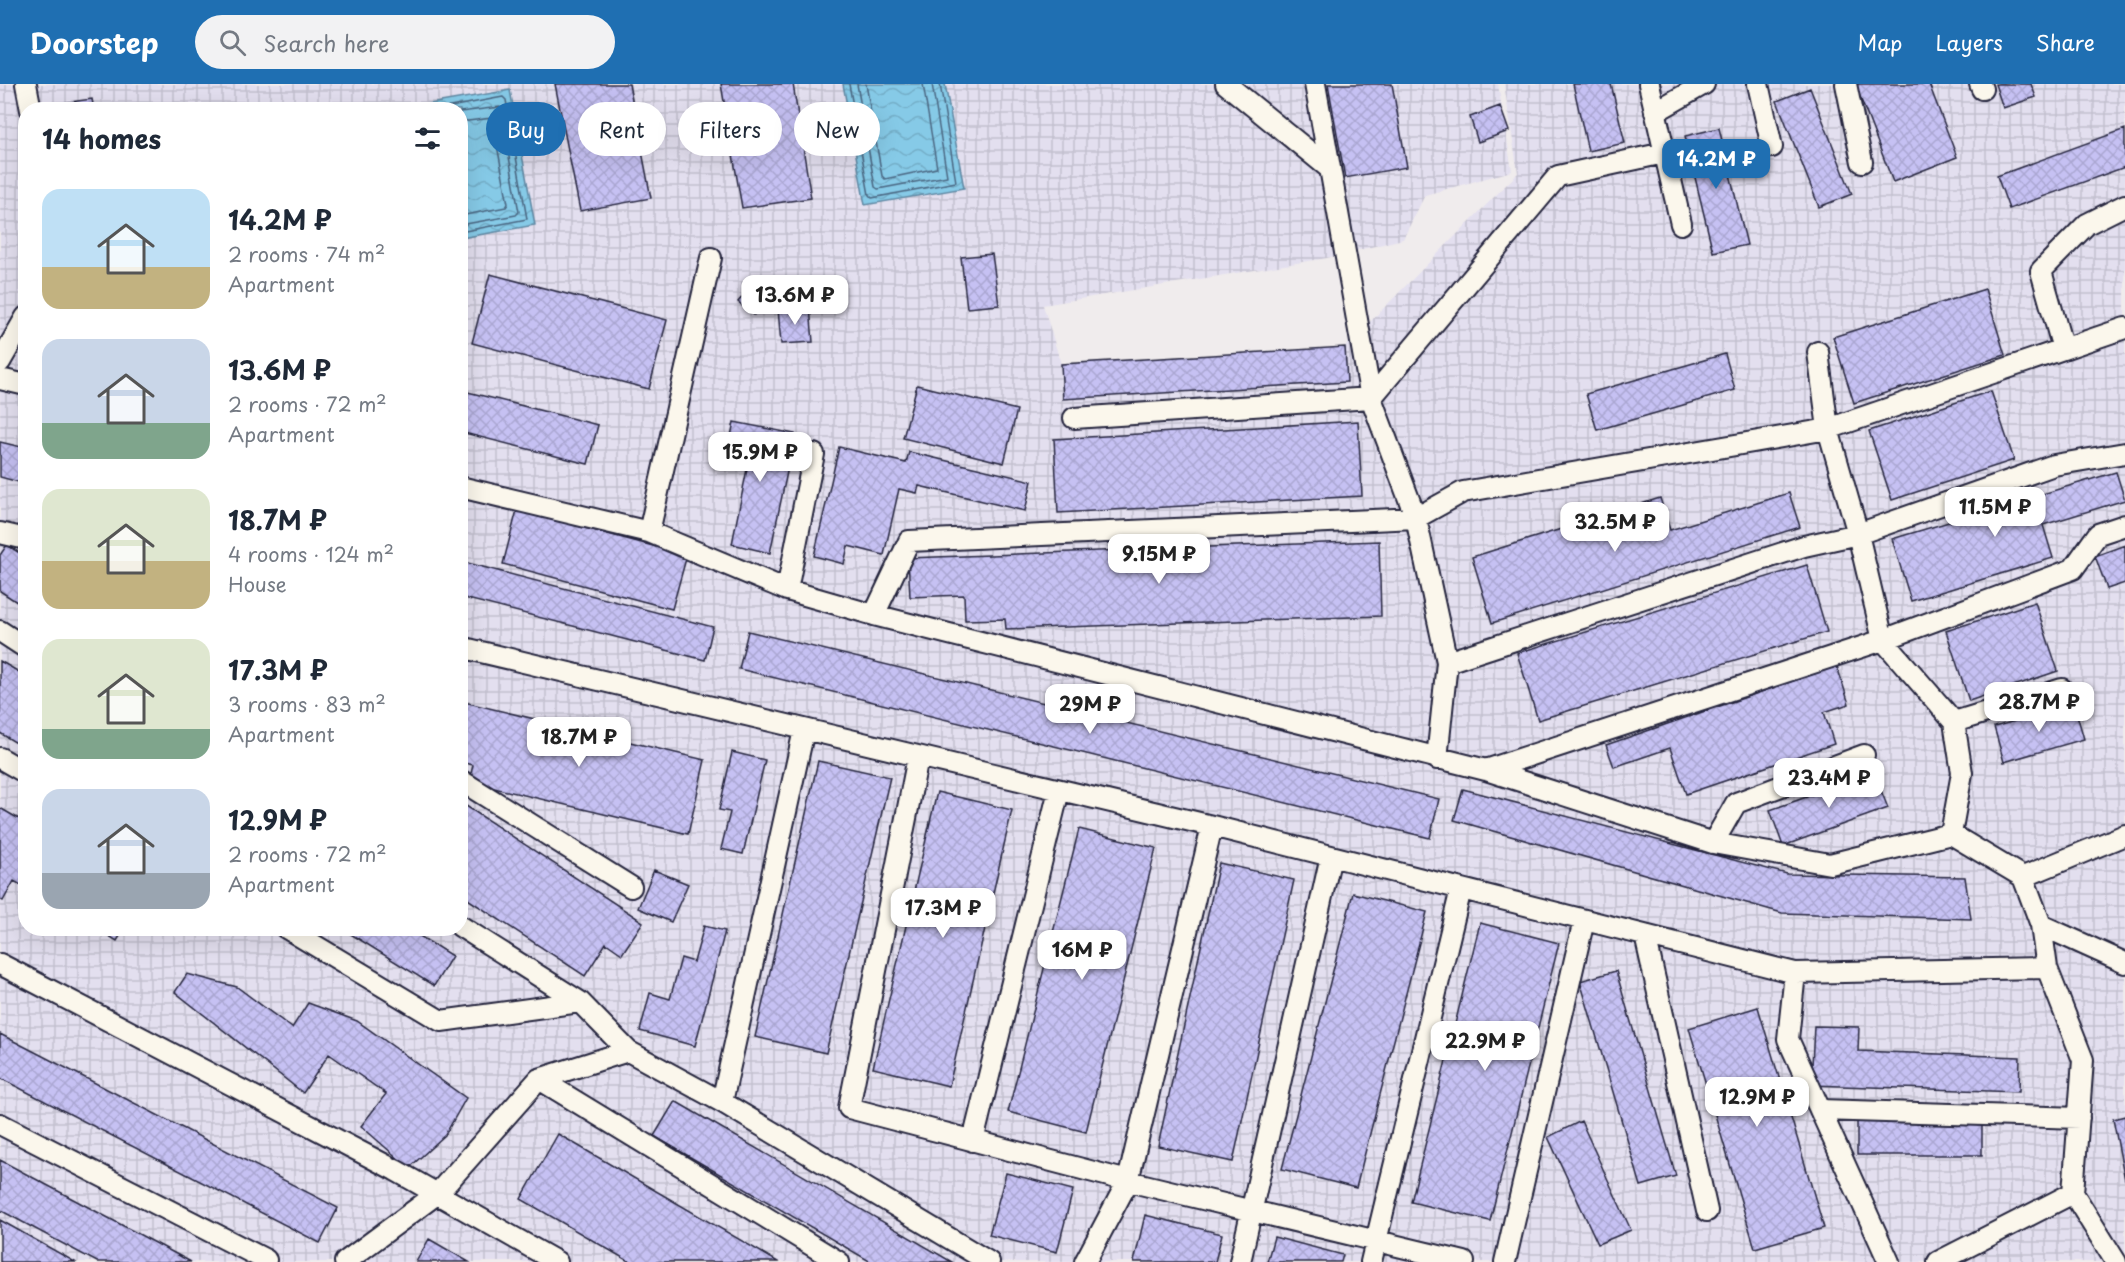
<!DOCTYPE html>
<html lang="en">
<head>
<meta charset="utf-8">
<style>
	:root { --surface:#fff; --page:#f2f2f3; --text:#1f2937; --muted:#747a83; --accent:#1f6fb2 }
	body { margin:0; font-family:"Playpen Sans",sans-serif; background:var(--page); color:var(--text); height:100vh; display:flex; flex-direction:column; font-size:22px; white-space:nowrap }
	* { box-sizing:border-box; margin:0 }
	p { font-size:20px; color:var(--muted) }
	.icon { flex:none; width:33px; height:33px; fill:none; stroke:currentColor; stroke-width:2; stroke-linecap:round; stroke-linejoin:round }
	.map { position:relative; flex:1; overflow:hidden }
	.panel { position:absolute; left:18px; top:18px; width:450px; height:834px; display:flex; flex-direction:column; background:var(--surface); border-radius:24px; box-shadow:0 6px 24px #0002 }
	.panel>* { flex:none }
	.banner { position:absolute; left:486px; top:18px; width:570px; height:54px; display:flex; gap:12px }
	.price { position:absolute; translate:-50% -51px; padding:0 14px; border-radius:12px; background:#fff; color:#222; font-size:20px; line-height:39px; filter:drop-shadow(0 2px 3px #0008) }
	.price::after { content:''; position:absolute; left:50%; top:36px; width:18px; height:14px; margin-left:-9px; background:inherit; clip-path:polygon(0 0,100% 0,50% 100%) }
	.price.on { background:var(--accent); color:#fff }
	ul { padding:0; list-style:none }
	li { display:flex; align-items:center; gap:18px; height:150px; padding:0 24px }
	li span { display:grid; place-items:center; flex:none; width:168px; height:120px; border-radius:18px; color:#555 }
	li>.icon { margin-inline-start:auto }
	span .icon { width:72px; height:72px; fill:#fffc; stroke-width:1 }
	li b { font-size:26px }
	h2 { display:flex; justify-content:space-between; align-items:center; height:72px; padding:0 24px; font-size:26px }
	.pill { padding:0 21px; border-radius:27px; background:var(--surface); box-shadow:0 6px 24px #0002; font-size:21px; line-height:54px }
	.pill.on { background:var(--accent); color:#fff }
	header { display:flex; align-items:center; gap:36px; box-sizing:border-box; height:84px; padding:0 30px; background:var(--accent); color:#fff }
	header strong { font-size:28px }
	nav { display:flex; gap:33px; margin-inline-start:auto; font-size:21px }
	.search { width:420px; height:54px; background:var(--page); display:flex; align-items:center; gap:15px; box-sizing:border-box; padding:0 21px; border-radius:33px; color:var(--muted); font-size:22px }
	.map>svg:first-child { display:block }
</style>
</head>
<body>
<header>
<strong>Doorstep</strong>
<div class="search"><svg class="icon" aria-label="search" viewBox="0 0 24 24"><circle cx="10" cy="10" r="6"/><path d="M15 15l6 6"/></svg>Search here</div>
<nav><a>Map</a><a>Layers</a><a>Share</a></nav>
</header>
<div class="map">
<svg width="2125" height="1178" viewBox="0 0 2125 1178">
	<defs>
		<pattern id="industrial-grid" width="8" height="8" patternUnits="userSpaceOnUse" patternTransform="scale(1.5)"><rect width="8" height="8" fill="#e3dfef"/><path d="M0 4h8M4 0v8" fill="none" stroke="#c2bfce"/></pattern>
		<pattern id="water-waves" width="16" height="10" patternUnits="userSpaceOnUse" patternTransform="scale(1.5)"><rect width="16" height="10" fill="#86cae7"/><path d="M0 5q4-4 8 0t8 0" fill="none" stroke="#73adc7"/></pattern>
		<pattern id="building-cross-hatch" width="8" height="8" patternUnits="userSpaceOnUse" patternTransform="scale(1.5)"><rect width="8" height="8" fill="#c6c1f3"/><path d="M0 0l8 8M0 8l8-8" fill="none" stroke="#aaa6d1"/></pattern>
	</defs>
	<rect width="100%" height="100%" fill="#f0eced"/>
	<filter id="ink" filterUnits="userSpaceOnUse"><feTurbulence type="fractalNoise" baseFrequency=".0167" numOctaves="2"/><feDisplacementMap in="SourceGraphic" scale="12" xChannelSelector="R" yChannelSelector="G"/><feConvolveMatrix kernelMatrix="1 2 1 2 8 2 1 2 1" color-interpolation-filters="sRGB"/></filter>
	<g filter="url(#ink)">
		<!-- industrial -->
		<path fill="url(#industrial-grid)" fill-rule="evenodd" d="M0,0H1498L1512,87L1425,111L1403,155L1327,174L1043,221L1061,280L1345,263L1518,89L1504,0H2125V1178H0ZM26,26H460V844H26Z"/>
		<!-- water -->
		<path fill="url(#water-waves)" stroke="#5e87a2" stroke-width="1.5" d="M843,0H945L964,104L865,121Z
			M510,6L535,141L461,154L460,26L400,25Z"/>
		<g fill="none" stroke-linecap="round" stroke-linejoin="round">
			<!-- shore -->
			<path stroke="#4a6580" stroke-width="1.5" d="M849,0L869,111L872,114L956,98L940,0
				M857,0L875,103L878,105L947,92L932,0
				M866,0L882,92L885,95L937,84L923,0
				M434,26L503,13L506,16L527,135L460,148
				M460,28L500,23L519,128L516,131L460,141
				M460,38L492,34L508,120L506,123L460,132"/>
		</g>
		<!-- building -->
		<path fill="url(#building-cross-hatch)" stroke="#22223b" stroke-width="1.5" d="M555,0H629L651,114L580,127Z
			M721,0H793L811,114L742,124Z
			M1328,0H1392L1407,83L1345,94Z
			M1573,0H1611L1625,59L1588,67Z
			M1855,0H1929L1957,73L1893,98Z
			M1995,0H2031L2036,13L2003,24Z
			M1810,4L1852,110L1819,123L1777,17Z
			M92,15L94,26H56L55,20Z
			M1500,22L1509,47L1478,58L1470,33Z
			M1719,44L1747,161L1713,168L1685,52Z
			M2125,45V83L2009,125L1997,92Z
			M992,170L999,221L967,224L961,173Z
			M490,190L667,236L649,305L472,259Z
			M749,205L764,218L754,231L738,218Z
			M1985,205L2005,271L1854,319L1833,253Z
			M810,223L813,258L781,260L778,225Z
			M1345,263L1347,298L1063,315L1061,280Z
			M1725,270L1735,306L1597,346L1586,310Z
			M917,301L1017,326L1004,379L903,354Z
			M460,306L598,341L588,380L460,348Z
			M1991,307L2014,376L1892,416L1869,347Z
			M1358,337L1362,412L1058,429L1054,355Z
			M734,338L795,350L770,469L732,460L749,375L727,370Z
			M0,358L26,364V400L0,393Z
			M839,363L906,379L909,368L1032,397L1025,427L919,402L917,409L899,405L884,471L848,462L844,480L814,472Z
			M2116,388L2125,416L2043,441L2053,474L1911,517L1892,455Z
			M1789,409L1800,443L1492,539L1472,473L1660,414L1670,446Z
			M517,426L687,471L672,525L503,480Z
			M1379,457L1381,532L1006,545L1005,535L965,536L964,511L910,513L908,474Z
			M7,461L26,473V524L0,507V471Z
			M2125,461V499L2107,505L2095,472Z
			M460,477L713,543L705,576L460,513Z
			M1807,481L1827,548L1538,636L1517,569Z
			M2035,518L2058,587L1969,617L1946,547Z
			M748,547L1439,715L1430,754L739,585Z
			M0,577L26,592V665L0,649Z
			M1837,582L1849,620L1824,628L1834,660L1686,710L1670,664L1614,683L1606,661Z
			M460,617L705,676L688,750L469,698L473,681L460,678Z
			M2074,620L2084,655L2004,678L1994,643Z
			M732,668L765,676L743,770L721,765L730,728L719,726Z
			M818,677L890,693L826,969L755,953Z
			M1874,689L1888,724L1783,762L1770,726Z
			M1463,705L1787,790L1965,793L1971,835L1782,829L1454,736Z
			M937,708L1012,726L949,1002L873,984Z
			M460,718L643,838L622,870L606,859L585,892L460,810Z
			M0,724L26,739V804L14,797L3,817L0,815Z
			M1079,745L1156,764L1086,1048L1008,1028Z
			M1219,779L1294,796L1233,1078L1158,1062Z
			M654,786L688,800L671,838L638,824Z
			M1353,809L1427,828L1356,1104L1282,1085Z
			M1480,839L1559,859L1490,1137L1411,1118Z
			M704,842L725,847L695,962L640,947L650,909L670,915L681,874L694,878Z
			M96,844H125L117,857Z
			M341,844H407L452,872L434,902Z
			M1616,887L1676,1092L1641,1102L1580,897Z
			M187,890L237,903L292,944L308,919L357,937L466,1014L445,1051L409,1084L361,1042L386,1010L329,970L303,1009L175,908Z
			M1758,923L1824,1144L1755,1164L1689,944Z
			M1814,942L1859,943L1858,967L2020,973L2019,1008L1811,1001Z
			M0,950L338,1124L320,1159L0,994Z
			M675,1017L952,1178H871L654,1052Z
			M2125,1032V1096L2113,1035Z
			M1581,1037L1631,1146L1598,1160L1548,1053Z
			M1857,1038H1982V1071H1857Z
			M558,1050L778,1178H630L521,1115Z
			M0,1076L191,1178H97L0,1126Z
			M1006,1089L1073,1106L1057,1168L989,1151Z
			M1145,1131L1222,1150L1215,1178H1134Z
			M0,1136L75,1178H0Z
			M1274,1153L1343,1171L1341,1178H1267Z
			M429,1155L469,1178H416Z"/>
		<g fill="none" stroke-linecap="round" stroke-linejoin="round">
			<!-- lane casing -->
			<g stroke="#22223b" stroke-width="24">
				<path id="lane" d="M26,0L31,26
					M1226,0L1329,84
					M1649,0L1681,140
					M1758,0L1772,63
					M1846,0L1862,78
					M1980,0L1982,5
					M1655,28L1704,0
					M2063,265L2041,187L2087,140L2125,121
					M1818,268L1828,345L1858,450L1883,556L1954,638L1962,689L1951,750L2023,793L2041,841L2047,884L2083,976L2073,1109L2116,1178
					M0,278L26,233
					M0,295L26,301
					M1074,334L1371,314L1315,0
					M460,403L649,448L787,506L874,531L1486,686L1713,759L1830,780L1951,750
					M649,448L711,174
					M0,449L26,455
					M787,506L814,370
					M874,531L909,457L1416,434L1463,408L1828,345L2125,244
					M0,547L26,564
					M460,563L1212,742L1795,889L2047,884
					M1447,578L1804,462L1858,450L2054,381L2125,369
					M1954,638L2062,605
					M918,673L849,1024L1128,1097L1464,1178
					M0,674L26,689
					M1437,675L1447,578L1416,434L1371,314L1558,92L1664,69
					M1486,686L1883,556L2073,485L2098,450L2125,441
					M460,696L631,803
					M1713,759L1736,719L1864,671
					M2023,793L2125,751
					M2041,841L2125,879
					M460,842L580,918L628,967L722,1018L989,1178
					M286,844L441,937L580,918
					M1645,851L1707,1127
					M0,880L395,1086L557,1178
					M1795,889L1788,955L1889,1178
					M539,995L839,1178
					M722,1018L804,646
					M1820,1026L2079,1034
					M0,1040L266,1176
					M973,1057L1059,706
					M345,1178L438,1109L539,995L628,967
					M1085,1178L1128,1097L1212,742
					M1240,1178L1331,772
					M1371,1178L1461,805
					M1505,1178L1584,836
					M1938,1178L2073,1109"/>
			</g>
			<!-- lane -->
			<use href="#lane" stroke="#fbf7ec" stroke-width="20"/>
		</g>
	</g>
</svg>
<b class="price on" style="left:1716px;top:106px">14.2M ₽</b>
<b class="price" style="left:795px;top:242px">13.6M ₽</b>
<b class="price" style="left:760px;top:399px">15.9M ₽</b>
<b class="price" style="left:1995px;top:454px">11.5M ₽</b>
<b class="price" style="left:1615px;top:469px">32.5M ₽</b>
<b class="price" style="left:1159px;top:501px">9.15M ₽</b>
<b class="price" style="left:2039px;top:649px">28.7M ₽</b>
<b class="price" style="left:1090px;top:651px">29M ₽</b>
<b class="price" style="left:579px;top:684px">18.7M ₽</b>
<b class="price" style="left:1829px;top:725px">23.4M ₽</b>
<b class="price" style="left:943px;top:855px">17.3M ₽</b>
<b class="price" style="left:1082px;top:897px">16M ₽</b>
<b class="price" style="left:1485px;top:988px">22.9M ₽</b>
<b class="price" style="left:1757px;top:1044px">12.9M ₽</b>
<div class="banner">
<a class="pill on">Buy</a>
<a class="pill">Rent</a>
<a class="pill">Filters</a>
<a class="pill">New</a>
</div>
<section class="panel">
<h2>14 homes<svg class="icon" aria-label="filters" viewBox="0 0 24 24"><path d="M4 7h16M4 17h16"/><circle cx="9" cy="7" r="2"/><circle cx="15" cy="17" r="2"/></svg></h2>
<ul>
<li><span style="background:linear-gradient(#bfe0f5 65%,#c2b280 0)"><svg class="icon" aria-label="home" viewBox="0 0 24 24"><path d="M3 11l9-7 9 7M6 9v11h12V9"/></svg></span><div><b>14.2M ₽</b><p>2 rooms · 74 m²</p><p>Apartment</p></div></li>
<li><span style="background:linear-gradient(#c9d6e8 70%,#7fa58c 0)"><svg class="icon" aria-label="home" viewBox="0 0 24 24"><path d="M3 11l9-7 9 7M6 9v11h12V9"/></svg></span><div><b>13.6M ₽</b><p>2 rooms · 72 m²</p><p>Apartment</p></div></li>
<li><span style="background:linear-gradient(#dfe7d0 60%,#c2b280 0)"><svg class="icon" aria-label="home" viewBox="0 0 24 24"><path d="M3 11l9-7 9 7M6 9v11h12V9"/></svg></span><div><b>18.7M ₽</b><p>4 rooms · 124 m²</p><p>House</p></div></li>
<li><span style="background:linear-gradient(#dfe7d0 75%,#7fa58c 0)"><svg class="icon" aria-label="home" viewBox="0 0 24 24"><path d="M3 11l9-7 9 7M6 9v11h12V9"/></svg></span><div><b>17.3M ₽</b><p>3 rooms · 83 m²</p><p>Apartment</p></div></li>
<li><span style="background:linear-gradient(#c9d6e8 70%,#9aa5b1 0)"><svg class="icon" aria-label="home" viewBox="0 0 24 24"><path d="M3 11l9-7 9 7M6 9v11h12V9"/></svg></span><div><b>12.9M ₽</b><p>2 rooms · 72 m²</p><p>Apartment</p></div></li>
</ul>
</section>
</div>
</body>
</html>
